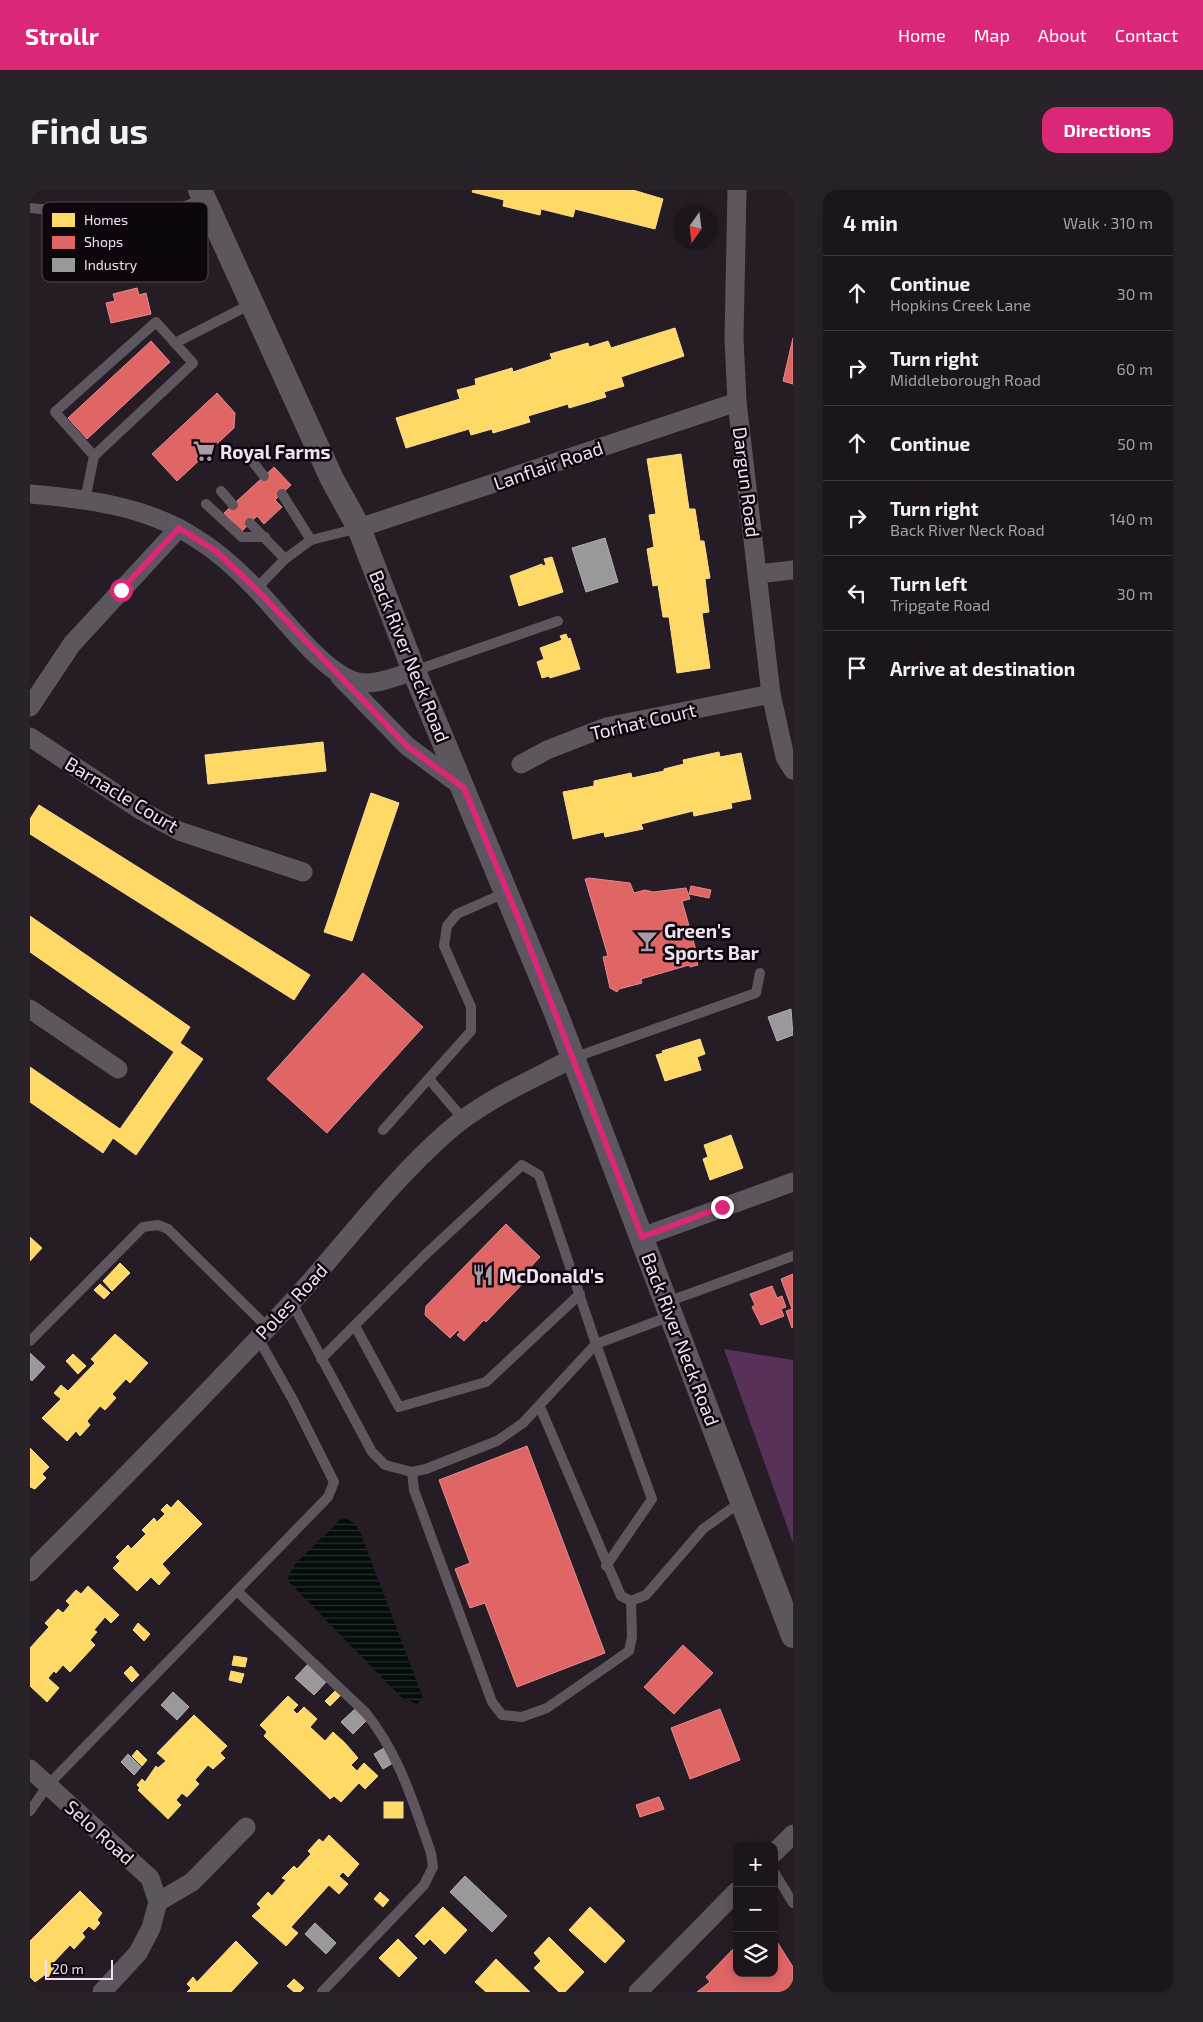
<!DOCTYPE html>
<meta charset="utf-8">
<style>
:root{--surface:#1c151c;--page:#292229;--text:#f1f3f6;--muted:#a09fa3;--line:#3a343b;--accent:#db2777}
body{margin:0;font-family:"Exo 2",sans-serif;background:var(--page);color:var(--text)}
.controls{position:absolute;right:15px;bottom:15px;display:grid;overflow:hidden;border-radius:10px;box-shadow:0 2px 12px #0003}
.controls button{width:45px;height:45px;display:grid;place-items:center;padding:0;border:0;border-bottom:1px solid var(--line);background:var(--surface);color:var(--text);font:25px sans-serif}
.compass{position:absolute;left:643px;top:15px;width:45px;height:45px;border-radius:50%;background:var(--surface);box-shadow:0 2px 12px #0003;rotate:194deg}
.scale{position:absolute;left:15px;bottom:12px;width:68px;box-sizing:border-box;padding-left:5px;border:2px solid #efe1ef;border-top:0;font-size:14px;line-height:18px;white-space:nowrap;color:#efe1ef;-webkit-text-stroke:4px #0e060e;paint-order:stroke}
.stop{position:absolute;width:15px;height:15px;margin:-11px;border:4px solid #db2777;border-radius:50%;background:#fff}
.stop.end{background:#db2777;border-color:#fff;box-shadow:0 1px 5px #0008}
.list{margin:0;padding:0;list-style:none}
h2{display:flex;justify-content:space-between;align-items:center;height:65px;margin:0;padding:0 20px;font-size:21px}
h2 small{font-size:16px;font-weight:400;color:var(--muted)}
.list li{display:grid;grid-template-columns:32px 1fr auto;gap:15px;align-items:center;box-sizing:border-box;height:75px;padding:0 20px;border-top:1px solid var(--line)}
.list b{display:block;font-size:19px;white-space:nowrap}
.list p{margin:0;font-size:16px;white-space:nowrap;color:var(--muted)}
.list em{font-size:16px;font-style:normal;color:var(--muted)}
.icon{flex:none;width:28px;height:28px;fill:none;stroke:currentColor;stroke-width:2;stroke-linecap:round;stroke-linejoin:round}
.map{position:relative;flex:none;width:763px;height:1802px;overflow:hidden;border-radius:15px}
header{display:flex;align-items:center;gap:30px;box-sizing:border-box;height:70px;padding:0 25px;background:var(--accent);color:#fff}
header strong{font-size:24px}
nav{display:flex;gap:28px;margin-inline-start:auto;font-size:18px}
.intro{display:flex;align-items:center;justify-content:space-between;box-sizing:border-box;height:120px;padding:0 30px}
h1{margin:0;font-size:35px}
.button{padding:12px 22px;border-radius:15px;background:var(--accent);color:#fff;font-size:18px;font-weight:700}
main{display:flex;gap:30px;padding:0 30px}
aside{flex:1;background:var(--surface);border-radius:15px;box-shadow:0 2px 12px #0003}
.map>svg:first-child{display:block}
</style>
<header>
<strong>Strollr</strong>
<nav><a>Home</a><a>Map</a><a>About</a><a>Contact</a></nav>
</header>
<div class="intro"><h1>Find us</h1><a class="button">Directions</a></div>
<main>
<div class="map">
<svg width="763" height="1802" viewBox="0 0 763 1802">
<defs>
<pattern id="water-rules" width="6" height="5" patternUnits="userSpaceOnUse" patternTransform="scale(1.25)"><rect width="6" height="5" fill="#030d0a"/><path d="M0 2.5h6" fill="none" stroke="#28302e"/></pattern>
</defs>
<rect width="100%" height="100%" fill="#261c26"/>
<path fill="#573158" d="M694 1159 763 1170V1353Z"/>
<path fill="url(#water-rules)" d="M313 1327 324 1333 331 1344 393 1508 387 1514 371 1507 259 1392 258 1388 265 1374Z"/>
<g fill="#ffd966" stroke="#fadb8f">
<path d="M443 0H603L633 9 625 39 545 19 543 27 511 19 510 25 473 16 474 10 442 2Z"/>
<path d="M645 138 654 166 591 187 594 196 574 202 576 207 539 218 538 214 498 226 500 232 463 243 462 239 441 245 439 239 376 258 366 228 430 209 427 200 446 195 445 189 482 178 483 182 522 169 520 164 558 153 559 157 578 151 581 158Z"/>
<path d="M651 264 659 319H665L670 351H674L680 388 675 389 679 422 672 423 680 478 647 483 639 427H633L628 395 623 396 617 359 624 357 619 325 626 324 617 269Z"/>
<path d="M522 367 533 402 489 416 480 386 512 374V376L516 375 514 369Z"/>
<path d="M536 444 538 449 540 448 550 479 520 488 519 486 512 488 507 472 514 469 510 458 532 450 530 446Z"/>
<path d="M293 552 296 581 178 594 175 565Z"/>
<path d="M689 562 690 567 711 563 721 609 701 613 702 618 664 626 663 621 611 634 613 639 575 647 574 642 543 649 533 602 564 596V591L601 583 602 588 634 581V579L654 574 653 570Z"/>
<path d="M341 603 369 613 322 751 294 742Z"/>
<path d="M9 615 280 785 264 810 0 644V629Z"/>
<path d="M0 726 160 837 150 853 173 869 106 965 83 948 73 963 0 912V877L90 939 144 862 0 762Z"/>
<path d="M670 849 675 864 667 867 671 880 635 891 626 865 633 863 632 861Z"/>
<path d="M701 945 713 978 680 990 673 969 678 967 674 955Z"/>
<path d="M0 1047 12 1058 0 1071Z"/>
<path d="M90 1073 100 1083 82 1101 73 1091Z"/>
<path d="M70 1094 80 1103 74 1109 64 1100Z"/>
<path d="M85 1144 118 1173 100 1193 96 1189 82 1204 86 1208 75 1220 70 1216 57 1231 60 1235 50 1246 46 1241 37 1251 12 1228 31 1209 24 1203 31 1195 38 1201 65 1173 61 1169Z"/>
<path d="M43 1164 56 1176 48 1184 36 1171Z"/>
<path d="M0 1258 19 1277 12 1284 16 1288 5 1299 0 1297Z"/>
<path d="M148 1310 172 1334 132 1374 140 1383 129 1395 121 1387 107 1401 83 1378 90 1371 86 1367 98 1355 101 1359 116 1344 112 1340 124 1328 127 1332 135 1324 131 1320 137 1314 141 1318Z"/>
<path d="M58 1396 89 1425 81 1433 75 1427 64 1440 67 1442 60 1450 65 1455 40 1482 33 1475 26 1483 24 1481 18 1488 29 1498 17 1512 0 1496V1458L19 1437 15 1433 28 1419 33 1423 40 1415 36 1411 46 1400 51 1404Z"/>
<path d="M108 1433 120 1444 114 1451 103 1440Z"/>
<path d="M204 1466 217 1468 215 1477 202 1475Z"/>
<path d="M101 1476 109 1485 102 1492 94 1483Z"/>
<path d="M201 1481 214 1484 211 1493 199 1490Z"/>
<path d="M307 1499 312 1504 300 1516 295 1511Z"/>
<path d="M258 1506 268 1515 263 1520 267 1524 274 1517 287 1529 280 1537 295 1551 303 1542 315 1553 328 1568 321 1575 327 1581 334 1573 348 1586 335 1599 329 1593 311 1612 304 1606 300 1609 234 1546 237 1542 230 1535Z"/>
<path d="M164 1525 197 1556 190 1563 195 1568 183 1579 178 1575 165 1590 169 1594 157 1607 152 1603 146 1610 151 1615 138 1629 108 1600 110 1598 107 1595 112 1589 115 1592 126 1576 128 1578 136 1571 127 1563Z"/>
<path d="M107 1560 117 1570 112 1576 102 1566Z"/>
<rect x="354" y="1612" width="19" height="16"/>
<path d="M299 1645 329 1674 318 1687 313 1682 309 1686 318 1694 309 1704 299 1695 261 1737 268 1743 256 1756 222 1726 231 1718 227 1714 238 1702 242 1706 256 1690 252 1688 264 1676 267 1679 281 1664 278 1661 289 1649 293 1652Z"/>
<path d="M50 1701 72 1723 67 1730 70 1733 64 1740 59 1736 52 1743 55 1747 44 1759 40 1755 21 1775 25 1779 18 1787 16 1784 5 1792 0 1787V1751Z"/>
<path d="M350 1702 359 1710 353 1717 344 1709Z"/>
<path d="M413 1717 437 1740 415 1764 400 1749 394 1755 385 1746Z"/>
<path d="M560 1717 595 1751 575 1773 539 1740Z"/>
<path d="M519 1747 554 1782 535 1802H529L504 1778 511 1771 504 1763Z"/>
<path d="M368 1749 387 1768 369 1787 349 1768Z"/>
<path d="M206 1751 228 1773 201 1802H157L161 1798 157 1794 163 1787 167 1792Z"/>
<path d="M466 1769 500 1802H456L445 1792Z"/>
<path d="M264 1789 274 1798 270 1802H264L257 1796Z"/>
</g>
<g fill="#e06666" stroke="#e48b8f">
<path d="M107 98 109 105 116 103 121 124 81 133 76 113 85 111 83 104Z"/>
<path d="M763 148V194L753 191Z"/>
<path d="M121 151 140 172 57 249 38 228Z"/>
<path d="M187 203 205 223 204 238 147 291 122 264Z"/>
<path d="M244 277 261 295 245 310 252 317 234 334 227 326 212 341 194 323Z"/>
<path d="M559 688 600 693 604 703 615 700 623 702 656 698 660 709 652 711 669 771 667 772 668 775 660 777 659 775 611 789 612 793 589 799 587 802 580 798 573 767 578 766 555 689Z"/>
<path d="M661 696 681 700 679 708 659 704Z"/>
<path d="M333 783 393 837 297 943 237 889Z"/>
<path d="M476 1034 510 1067 496 1082 500 1086 456 1132 454 1130 434 1151 427 1145 430 1142 428 1140 420 1148 395 1125 396 1116Z"/>
<path d="M763 1084V1137L762 1138 756 1121 762 1119 751 1089Z"/>
<path d="M742 1096 747 1108 752 1106 756 1117 751 1119 754 1126 731 1135 722 1117 725 1115 720 1104Z"/>
<path d="M497 1256 575 1463 487 1497 455 1413 440 1418 425 1379 440 1373 409 1290Z"/>
<path d="M653 1455 683 1483 644 1524 614 1497Z"/>
<path d="M690 1519 710 1570 660 1589 641 1538Z"/>
<path d="M629 1607 634 1619 610 1627 606 1615Z"/>
<path d="M744 1747 763 1777V1802H667L680 1792 676 1787 707 1755V1783H744Z"/>
</g>
<g fill="#999" stroke="#b3afb3">
<path d="M575 348 588 392 556 402 542 358Z"/>
<path d="M761 819 763 845 747 851 738 827Z"/>
<path d="M0 1163 15 1177 2 1191 0 1189Z"/>
<path d="M279 1473 298 1490 284 1505 265 1488Z"/>
<path d="M143 1502 159 1517 147 1530 131 1515Z"/>
<path d="M326 1518 337 1530 323 1544 311 1532Z"/>
<path d="M354 1558 363 1573 353 1579 344 1564Z"/>
<path d="M98 1564 111 1577 104 1585 91 1572Z"/>
<path d="M435 1686 477 1726 462 1742 420 1702Z"/>
<path d="M285 1733 306 1753 296 1764 275 1744Z"/>
</g>
<g fill="none" stroke-linecap="round" stroke-linejoin="round">
<g stroke="#5e565e" stroke-width="10">
<path d="M0 18 112 29 126 27 174 9"/>
<path d="M145 153 221 114"/>
<path d="M222 271 234 286"/>
<path d="M191 301 203 315"/>
<path d="M252 304 281 350"/>
<path d="M55 310 64 266 25 222 126 132 163 173 64 266"/>
<path d="M176 314 212 347H235"/>
<path d="M220 333 255 369"/>
<path d="M226 399 255 369 281 350 329 338"/>
<path d="M384 481 528 431"/>
<path d="M543 868 726 803 730 783"/>
<path d="M399 889 434 930"/>
<path d="M353 940 441 841V817L414 756 417 736 427 724 477 702"/>
<path d="M637 1112 763 1066"/>
<path d="M262 1113 342 1262 355 1275 382 1282 396 1279 467 1251 493 1233 566 1154 641 1126"/>
<path d="M325 1136 369 1217 456 1192 550 1104"/>
<path d="M0 1151 113 1037 128 1035 138 1039 238 1138"/>
<path d="M291 1169 396 1064 492 975 509 985 566 1154 622 1309 576 1376"/>
<path d="M510 1217 591 1406 601 1411 616 1405 673 1339 712 1311"/>
<path d="M382 1282 384 1300 462 1512 472 1525 492 1527 517 1518 599 1461 602 1447 601 1411"/>
<path d="M207 1401 336 1523C370 1566 383 1612 401 1663L403 1677 394 1695 292 1802"/>
<path d="M0 1621 18 1595 298 1307 304 1292 263 1210 228 1148"/>
<path d="M744 1682 763 1713"/>
</g>
<g stroke="#5e565e" stroke-width="19">
<path d="M707 0 704 148 707 212 741 504 755 567 763 580"/>
<path d="M0 304C57 309 115 316 164 347 187 361 207 379 225 398 250 423 294 485 328 492 346 496 367 486 384 481"/>
<path d="M329 338 707 212"/>
<path d="M728 384 763 380"/>
<path d="M310 487 377 556 434 598"/>
<path d="M0 517 42 454 149 338"/>
<path d="M0 547 112 621 149 641 273 682"/>
<path d="M491 574 517 560 576 537 741 504"/>
<path d="M0 819 88 879"/>
<path d="M612 1047 763 992"/>
<path d="M0 1382C88 1294 176 1205 261 1113 313 1057 359 993 416 943 453 910 500 891 543 868"/>
<path d="M0 1579 120 1688 128 1712"/>
<path d="M744 1663 763 1644"/>
<path d="M72 1802 108 1763 121 1738 128 1712 162 1692 216 1637"/>
<path d="M608 1802 707 1701"/>
</g>
<path stroke="#5e565e" stroke-width="24" d="M170 0 302 289 329 338 384 481 526 823 763 1446"/>
</g>
<g fill="none" stroke-linecap="round" stroke-linejoin="round">
<path stroke="#db2777" stroke-width="6" d="M91 400 149 338 186 361 226 399 377 556 434 598 489 730 612 1047 692 1017"/>
</g>
<defs>
<g id="supermarket-bare" transform="scale(1.725)"><path d="M-6-5.5h2.5l.6 2H6L4.5 2H-2.5L-4.4-4H-6ZM-1.5 3.2a1.3 1.3 0 1 0 .1 0ZM3 3.2a1.3 1.3 0 1 0 .1 0Z" fill="#a99ca9" stroke="#0e060e" stroke-width="2.5" paint-order="stroke"/></g>
<g id="bar-bare" transform="scale(1.725)"><path d="M-6-5H6L.8 .8V4.5H3.5V6h-7V4.5H-.8V.8Z" fill="#a99ca9" stroke="#0e060e" stroke-width="2.5" paint-order="stroke"/></g>
<g id="restaurant-bare" transform="scale(1.725)"><path d="M-5-6h1v4h1v-4h1v4h1v-4h1v5L-1.5 .5V6h-2V.5L-5-1ZM5-6V6H3V1.5H1.5Q1.5-4 5-6Z" fill="#a99ca9" stroke="#0e060e" stroke-width="2.5" paint-order="stroke"/></g>
</defs>
<g fill-rule="evenodd">
<use href="#supermarket-bare" x="174" y="261"/>
<use href="#bar-bare" x="617" y="751"/>
<use href="#restaurant-bare" x="453" y="1085"/>
</g>
<g text-anchor="middle" dominant-baseline="central" stroke-width="5" stroke-linejoin="round" paint-order="stroke">
<g font-size="19" font-weight="bold" fill="#efe1ef" stroke="#0e060e" text-anchor="start">
<text x="190" y="261">Royal Farms</text>
<text x="634" y="740">Green's<tspan x="634" dy="22">Sports Bar</tspan></text>
<text x="469" y="1085">McDonald's</text>
</g>
<g font-size="19" fill="#efe1ef" stroke="#0e060e">
<text transform="translate(518 275) rotate(-19)">Lanflair Road</text>
<text transform="translate(717 292) rotate(83)">Dargun Road</text>
<text transform="translate(380 466) rotate(68)">Back River Neck Road</text>
<text transform="translate(613 531) rotate(-13)">Torhat Court</text>
<text transform="translate(92 604) rotate(31)">Barnacle Court</text>
<text transform="translate(261 1111) rotate(-47)">Poles Road</text>
<text transform="translate(651 1149) rotate(69)">Back River Neck Road</text>
<text transform="translate(70 1642) rotate(42)">Selo Road</text>
</g>
</g>
<rect x="12" y="12" width="166" height="80" rx="8" fill="#0e060e" stroke="#524852" stroke-width="1"/>
<rect x="22" y="23" width="23" height="14" fill="#ffd966"/>
<rect x="22" y="46" width="23" height="13" fill="#e06666"/>
<rect x="22" y="68" width="23" height="14" fill="#999"/>
<g font-size="14" fill="#efe1ef">
<text x="54" y="35">Homes</text>
<text x="54" y="57">Shops</text>
<text x="54" y="80">Industry</text>
</g>
</svg>
<div class="controls">
<button>+</button>
<button>−</button>
<button><svg class="icon" aria-label="layers" viewBox="0 0 24 24"><path d="M12 4l9 5-9 5-9-5zM3 14l9 5 9-5"/></svg></button>
</div>
<svg class="compass" viewBox="-18 -18 36 36"><path d="M0-13l5 13h-10z" fill="#e53935"/><path d="M0 13l5-13h-10z" fill="#a09fa3"/></svg>
<div class="scale">20 m</div>
<div class="stop" style="left:91px;top:400px"></div>
<div class="stop end" style="left:692px;top:1017px"></div>
</div>
<aside>
<h2>4 min<small>Walk · 310 m</small></h2>
<ul class="list">
<li><svg class="icon" aria-label="ahead" viewBox="0 0 24 24"><path d="M12 20V5M6 11l6-6 6 6"/></svg><div><b>Continue</b><p>Hopkins Creek Lane</p></div><em>30 m</em></li>
<li><svg class="icon" aria-label="right" viewBox="0 0 24 24"><path d="M7 20v-9h11M14 6l5 5-5 5"/></svg><div><b>Turn right</b><p>Middleborough Road</p></div><em>60 m</em></li>
<li><svg class="icon" aria-label="ahead" viewBox="0 0 24 24"><path d="M12 20V5M6 11l6-6 6 6"/></svg><div><b>Continue</b></div><em>50 m</em></li>
<li><svg class="icon" aria-label="right" viewBox="0 0 24 24"><path d="M7 20v-9h11M14 6l5 5-5 5"/></svg><div><b>Turn right</b><p>Back River Neck Road</p></div><em>140 m</em></li>
<li><svg class="icon" aria-label="left" viewBox="0 0 24 24"><path d="M17 20v-9H6M10 6l-5 5 5 5"/></svg><div><b>Turn left</b><p>Tripgate Road</p></div><em>30 m</em></li>
<li><svg class="icon" aria-label="arrive" viewBox="0 0 24 24"><path d="M6 21V4h12l-3 4 3 4H6"/></svg><div><b>Arrive at destination</b></div></li>
</ul>
</aside>
</main>
